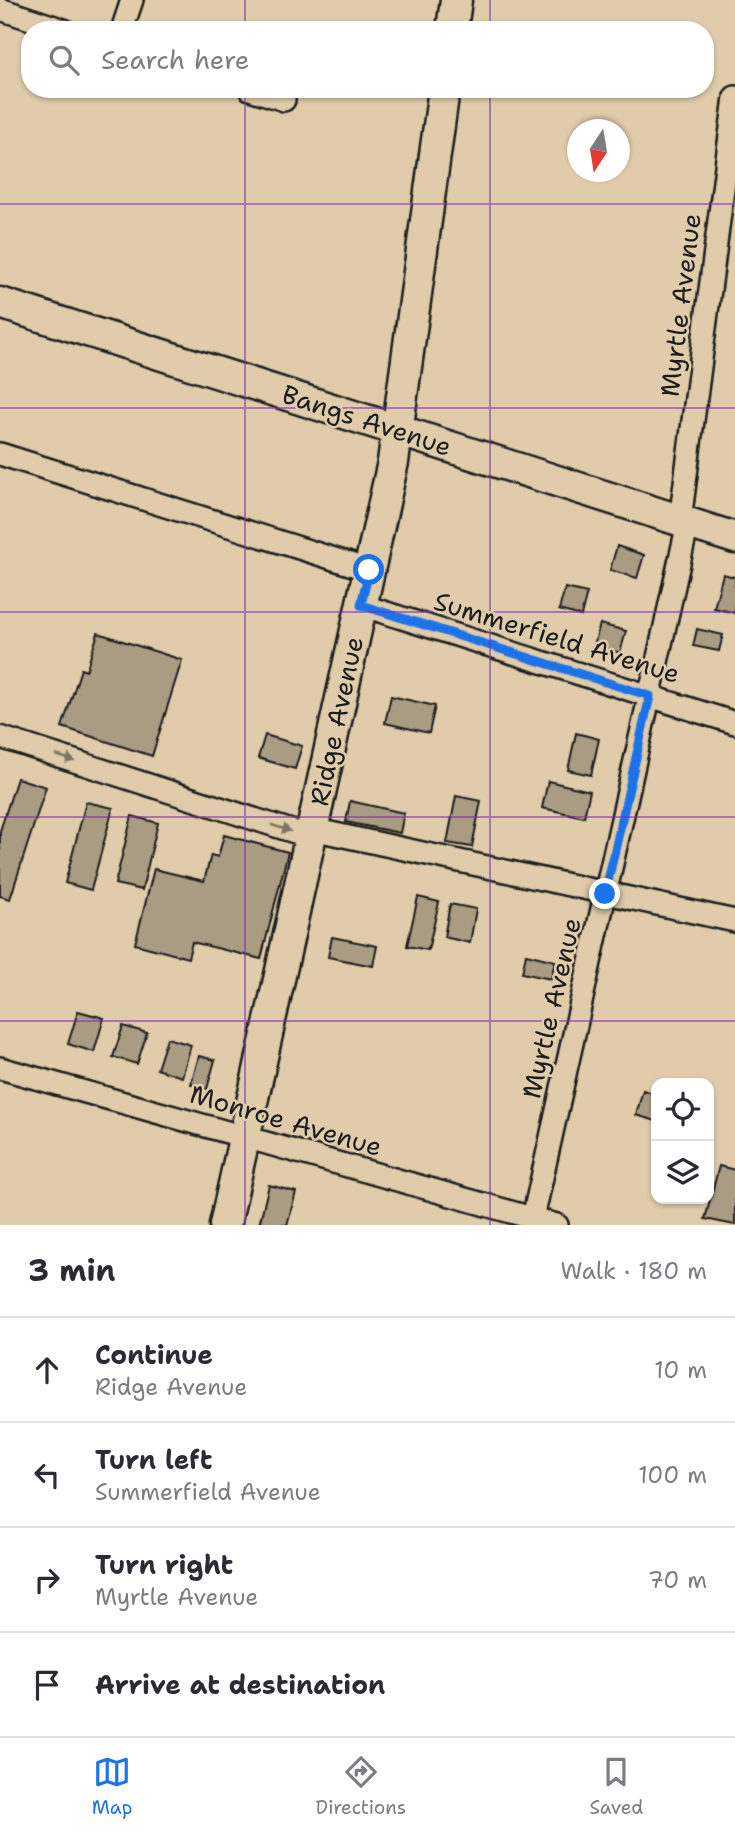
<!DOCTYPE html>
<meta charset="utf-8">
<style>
:root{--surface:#fff;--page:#f2f2f3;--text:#2b2b33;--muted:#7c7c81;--line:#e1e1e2;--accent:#1a73e8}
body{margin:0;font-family:"Shantell Sans",sans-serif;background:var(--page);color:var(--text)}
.controls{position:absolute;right:21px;bottom:21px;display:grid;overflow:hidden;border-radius:14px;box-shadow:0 2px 5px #0004}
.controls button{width:63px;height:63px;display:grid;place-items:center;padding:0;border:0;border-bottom:2px solid var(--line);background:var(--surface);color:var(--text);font:35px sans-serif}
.compass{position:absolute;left:567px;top:119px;width:63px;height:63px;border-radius:50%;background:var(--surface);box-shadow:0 2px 5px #0004;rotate:192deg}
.stop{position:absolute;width:21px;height:21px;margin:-16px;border:5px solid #1a73e8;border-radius:50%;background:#fff}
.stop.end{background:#1a73e8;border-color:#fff;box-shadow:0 2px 7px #0008}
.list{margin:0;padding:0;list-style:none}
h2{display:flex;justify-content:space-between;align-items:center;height:91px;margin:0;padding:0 28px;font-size:30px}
h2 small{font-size:23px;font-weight:400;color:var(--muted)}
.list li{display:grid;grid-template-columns:46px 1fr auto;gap:21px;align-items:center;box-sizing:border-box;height:105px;padding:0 28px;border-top:2px solid var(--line)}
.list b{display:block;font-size:26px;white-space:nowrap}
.list p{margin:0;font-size:23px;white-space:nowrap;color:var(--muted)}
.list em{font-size:23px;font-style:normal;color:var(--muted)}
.icon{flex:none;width:38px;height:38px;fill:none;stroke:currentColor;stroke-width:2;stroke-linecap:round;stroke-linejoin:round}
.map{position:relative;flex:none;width:735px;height:1225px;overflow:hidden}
.search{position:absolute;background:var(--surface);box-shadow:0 2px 5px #0004;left:21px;right:21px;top:21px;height:77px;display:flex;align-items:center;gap:18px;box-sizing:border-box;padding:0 24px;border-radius:28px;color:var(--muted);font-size:26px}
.sheet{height:511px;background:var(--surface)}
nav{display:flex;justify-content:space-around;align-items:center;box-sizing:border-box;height:98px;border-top:2px solid var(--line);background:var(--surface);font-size:19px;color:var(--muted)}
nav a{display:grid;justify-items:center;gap:4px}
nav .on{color:var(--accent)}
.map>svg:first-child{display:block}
</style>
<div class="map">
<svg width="735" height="1225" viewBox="0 0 735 1225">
<rect width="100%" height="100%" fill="#e0ccab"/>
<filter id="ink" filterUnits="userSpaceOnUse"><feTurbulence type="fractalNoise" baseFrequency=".0143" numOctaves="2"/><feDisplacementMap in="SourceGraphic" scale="14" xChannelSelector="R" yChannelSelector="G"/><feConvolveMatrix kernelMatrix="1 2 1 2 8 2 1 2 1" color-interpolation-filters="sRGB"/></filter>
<g filter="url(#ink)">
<g fill="#aa9b83" stroke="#1c1c1c" stroke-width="2">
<path d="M617 546 644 555 637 578 610 570Z"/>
<path d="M723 574 735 577V613L714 608Z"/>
<path d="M565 588 587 593 581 616 559 610Z"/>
<path d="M600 624 626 631 620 653 594 645Z"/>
<path d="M697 629 723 635 719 651 693 646Z"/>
<path d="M98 633 182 660 152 756 62 727 81 669 86 671Z"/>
<path d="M391 696 435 706 429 733 385 723Z"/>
<path d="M576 733 599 739 591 775 568 770Z"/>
<path d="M265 735 302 746 295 769 258 758Z"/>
<path d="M17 778 46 787 10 899 0 896V831Z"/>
<path d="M548 781 590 791 584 817 542 808Z"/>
<path d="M456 796 481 801 472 847 447 843Z"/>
<path d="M350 801 404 813 400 833 346 822Z"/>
<path d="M86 802 113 808 91 890 65 883Z"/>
<path d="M132 816 158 823 142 890 115 884Z"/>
<path d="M224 835 288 852 261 959 192 942 188 958 135 944 154 869 204 881 211 855 218 857Z"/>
<path d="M418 897 439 902 428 950 407 946Z"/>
<path d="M450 904 476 909 470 943 444 937Z"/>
<path d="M332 937 377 946 373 966 328 957Z"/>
<path d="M526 954 555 961 551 979 522 973Z"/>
<path d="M78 1011 104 1018 94 1052 68 1044Z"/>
<path d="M123 1026 147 1033 137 1064 113 1057Z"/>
<path d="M167 1038 191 1045 182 1077 157 1069Z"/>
<path d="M199 1056 215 1060 207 1089 191 1084Z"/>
<path d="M643 1090 656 1094V1121L636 1115Z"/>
<path d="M719 1166 735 1170V1225L705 1219Z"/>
<path d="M269 1185 296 1192 287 1225H259Z"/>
</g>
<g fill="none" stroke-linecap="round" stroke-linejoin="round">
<g stroke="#1c1c1c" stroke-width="26">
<g id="street">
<path d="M0 9 64 30"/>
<path d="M122 30 132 0"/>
<path d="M250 89 284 100"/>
<path d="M0 454 369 570"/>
<path d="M680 521 735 97"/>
<path d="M361 605 735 723"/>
<path d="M0 737 310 837"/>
<path d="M312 829 735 921"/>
<path d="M0 1068 557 1225"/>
<path d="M533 1218 688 523"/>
</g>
</g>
<g stroke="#1c1c1c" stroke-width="35">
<g id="secondary">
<path d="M452 30 456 0"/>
<path d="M0 303 735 538"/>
<path d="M225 1225 393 462 444 89"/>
</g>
</g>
<use href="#street" stroke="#e0ccab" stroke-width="21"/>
<use href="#secondary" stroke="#e0ccab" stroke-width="30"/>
</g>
<defs><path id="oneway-solid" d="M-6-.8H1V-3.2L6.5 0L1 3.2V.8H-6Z" transform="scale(1.75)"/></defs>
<g fill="#7e7464">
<use href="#oneway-solid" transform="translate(65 758) rotate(18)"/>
<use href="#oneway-solid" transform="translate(281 828) rotate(18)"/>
</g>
</g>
<g fill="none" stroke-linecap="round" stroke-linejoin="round" filter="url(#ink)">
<path stroke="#1a73e8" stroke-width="9" d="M369 570 361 605 650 696 605 894"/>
</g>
<path fill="none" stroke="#7b2cbf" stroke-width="2" stroke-opacity="0.55" d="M245 0V30M490 0V30M245 89V1225M490 89V1225M0 204H735M0 408H735M0 612H735M0 817H735M0 1021H735"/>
<g text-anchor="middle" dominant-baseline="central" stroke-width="5" stroke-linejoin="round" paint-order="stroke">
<g font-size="26" fill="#1c1c1c" stroke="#e0ccab">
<text transform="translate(680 305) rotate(-83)">Myrtle Avenue</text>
<text transform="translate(367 420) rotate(18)">Bangs Avenue</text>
<text transform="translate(557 637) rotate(17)">Summerfield Avenue</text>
<text transform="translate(336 721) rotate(-78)">Ridge Avenue</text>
<text transform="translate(551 1008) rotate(-77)">Myrtle Avenue</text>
<text transform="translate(286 1120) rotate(16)">Monroe Avenue</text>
</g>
</g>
</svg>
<div class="controls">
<button><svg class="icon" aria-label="locate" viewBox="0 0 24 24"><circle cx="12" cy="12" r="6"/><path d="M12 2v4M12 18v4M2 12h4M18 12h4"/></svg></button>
<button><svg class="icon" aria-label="layers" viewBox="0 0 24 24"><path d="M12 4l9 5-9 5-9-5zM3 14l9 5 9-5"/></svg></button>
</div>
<svg class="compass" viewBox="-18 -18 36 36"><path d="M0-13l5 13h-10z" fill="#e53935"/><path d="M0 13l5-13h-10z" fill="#7c7c81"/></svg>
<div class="stop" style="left:369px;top:570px"></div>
<div class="stop end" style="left:605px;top:894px"></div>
<div class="search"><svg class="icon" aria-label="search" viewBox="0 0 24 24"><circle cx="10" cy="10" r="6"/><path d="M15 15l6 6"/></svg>Search here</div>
</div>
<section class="sheet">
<h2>3 min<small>Walk · 180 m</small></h2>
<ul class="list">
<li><svg class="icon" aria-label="ahead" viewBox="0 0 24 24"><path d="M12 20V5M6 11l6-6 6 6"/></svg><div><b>Continue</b><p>Ridge Avenue</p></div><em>10 m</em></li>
<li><svg class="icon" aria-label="left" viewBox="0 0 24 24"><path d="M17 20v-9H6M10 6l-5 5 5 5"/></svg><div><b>Turn left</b><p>Summerfield Avenue</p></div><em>100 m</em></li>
<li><svg class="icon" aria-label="right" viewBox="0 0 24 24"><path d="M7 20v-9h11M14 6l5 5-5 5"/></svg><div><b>Turn right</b><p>Myrtle Avenue</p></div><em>70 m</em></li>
<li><svg class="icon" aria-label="arrive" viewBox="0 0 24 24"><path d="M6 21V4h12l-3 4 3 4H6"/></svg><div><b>Arrive at destination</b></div></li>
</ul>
</section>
<nav>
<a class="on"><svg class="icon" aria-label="map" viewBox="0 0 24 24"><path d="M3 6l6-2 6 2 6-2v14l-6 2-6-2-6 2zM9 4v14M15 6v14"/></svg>Map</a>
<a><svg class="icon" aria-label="directions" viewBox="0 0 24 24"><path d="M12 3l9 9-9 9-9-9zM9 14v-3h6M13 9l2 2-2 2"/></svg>Directions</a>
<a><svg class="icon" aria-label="saved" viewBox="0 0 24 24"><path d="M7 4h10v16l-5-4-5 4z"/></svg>Saved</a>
</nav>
